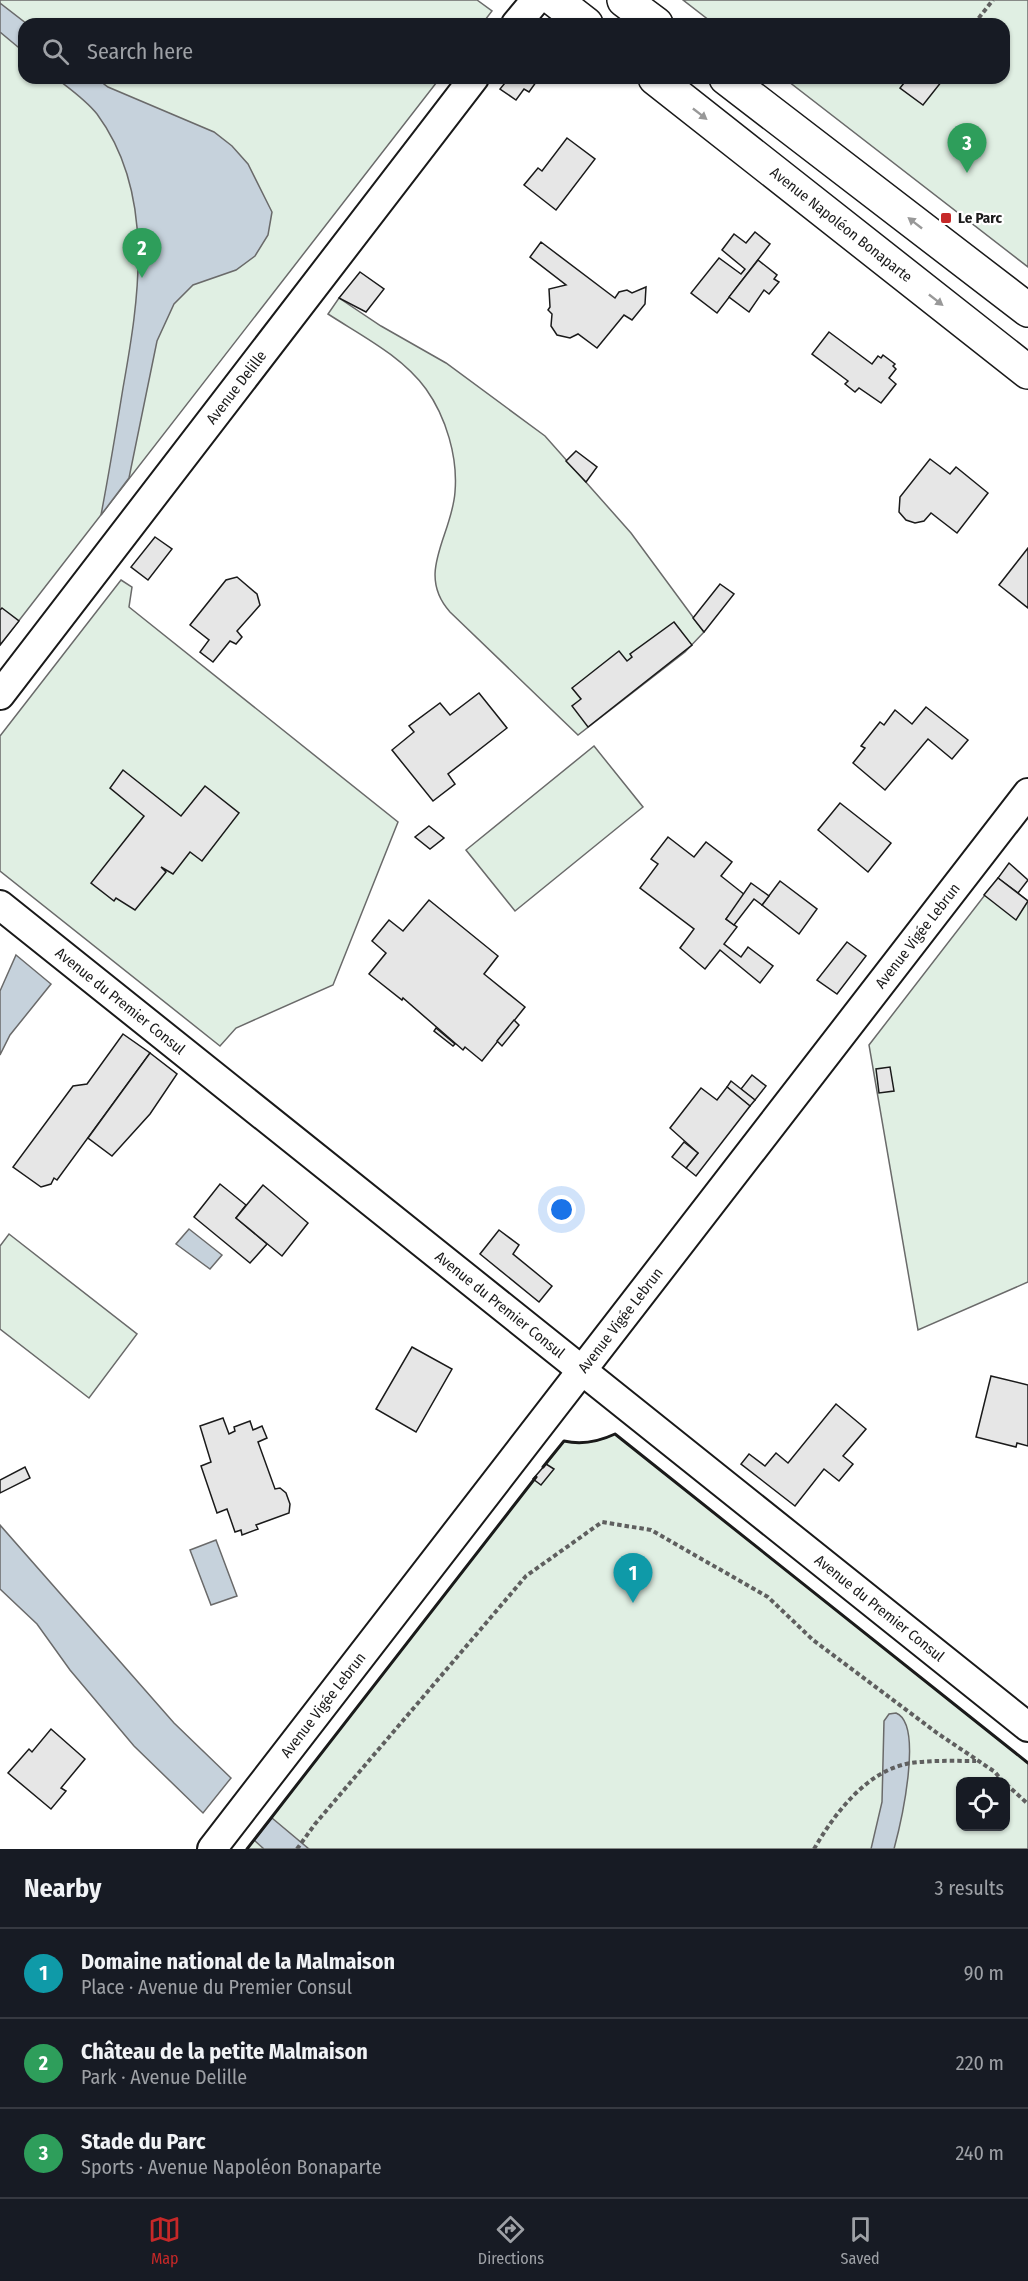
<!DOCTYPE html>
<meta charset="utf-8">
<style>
:root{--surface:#171b24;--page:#242831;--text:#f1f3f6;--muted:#9ea1a6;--line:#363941;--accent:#c62828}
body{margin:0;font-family:"Fira Sans Condensed",sans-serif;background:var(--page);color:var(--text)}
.controls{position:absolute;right:18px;bottom:18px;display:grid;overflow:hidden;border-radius:12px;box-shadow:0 2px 4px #0004}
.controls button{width:54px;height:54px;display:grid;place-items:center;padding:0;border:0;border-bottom:2px solid var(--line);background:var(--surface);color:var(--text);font:30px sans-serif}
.you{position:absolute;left:562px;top:1210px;width:21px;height:21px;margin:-15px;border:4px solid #fff;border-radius:50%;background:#1a73e8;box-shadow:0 0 0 9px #1a73e833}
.badge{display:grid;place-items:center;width:39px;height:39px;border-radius:50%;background:var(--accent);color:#fff;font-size:20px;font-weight:700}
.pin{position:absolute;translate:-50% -50px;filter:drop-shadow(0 2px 3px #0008)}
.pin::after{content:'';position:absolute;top:32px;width:21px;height:18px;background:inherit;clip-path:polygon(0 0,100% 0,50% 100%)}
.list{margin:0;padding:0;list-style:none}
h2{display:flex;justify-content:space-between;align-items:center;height:78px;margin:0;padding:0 24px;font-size:26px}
h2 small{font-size:20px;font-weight:400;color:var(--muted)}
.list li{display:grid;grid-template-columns:39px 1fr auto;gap:18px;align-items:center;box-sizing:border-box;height:90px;padding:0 24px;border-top:2px solid var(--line)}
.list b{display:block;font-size:22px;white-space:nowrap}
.list p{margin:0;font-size:20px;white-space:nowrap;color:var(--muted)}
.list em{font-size:20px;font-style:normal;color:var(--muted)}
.icon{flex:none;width:33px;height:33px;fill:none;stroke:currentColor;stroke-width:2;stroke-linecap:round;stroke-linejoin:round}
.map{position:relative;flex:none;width:1028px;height:1849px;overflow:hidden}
.search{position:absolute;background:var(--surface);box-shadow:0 2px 4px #0004;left:18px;right:18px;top:18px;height:66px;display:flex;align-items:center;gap:15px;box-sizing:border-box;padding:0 21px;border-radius:18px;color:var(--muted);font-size:22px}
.sheet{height:348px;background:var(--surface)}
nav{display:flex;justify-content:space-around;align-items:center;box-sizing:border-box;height:84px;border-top:2px solid var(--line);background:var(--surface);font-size:16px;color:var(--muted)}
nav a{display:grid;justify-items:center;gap:3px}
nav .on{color:var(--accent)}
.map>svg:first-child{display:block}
</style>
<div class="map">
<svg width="1028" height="1849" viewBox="0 0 1028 1849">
<rect width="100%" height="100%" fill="#fff"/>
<g fill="#e0efe3" stroke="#6a6a6a" stroke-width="1.5" fill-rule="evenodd">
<path d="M0 0H477L492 11 482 24H24V78H440L0 645Z"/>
<path d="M683 0H1028V267L784 78H1004V24H714Z"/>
<path d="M339 298 381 326 446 363 545 436 631 533 704 632 685 652 578 735 450 612C415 573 452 536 455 492 458 457 446 417 426 389 402 356 362 336 328 314Z"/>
<path d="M121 580 132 587 129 607 398 822 333 985 236 1028 220 1046 0 871V736Z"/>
<path d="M594 746 643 807 515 911 466 850Z"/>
<path d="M998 878 1028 901V1282L918 1330 869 1045Z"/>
<path d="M9 1234 137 1334 89 1398 0 1329V1246Z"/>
<path d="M615 1434 1028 1763V1849H247L564 1441C582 1445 598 1442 615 1434ZM960 1782H1006V1826H960Z"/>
</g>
<g fill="#c6d2dc" stroke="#6a6a6a" stroke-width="1.5">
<path d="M0 3 27 24H24V52L0 32Z"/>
<path d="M56 78H96L108 87 214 132 232 146 248 164 272 212 268 235 255 256 236 270 193 285 174 304 157 341 129 478 101 515C109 473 116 431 123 388 139 298 156 194 97 114 86 100 70 89 56 78Z"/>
<path d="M16 955 51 984 10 1035 0 1055V991Z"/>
<path d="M189 1229 222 1255 210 1269 176 1244Z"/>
<path d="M0 1525 174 1723 231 1778 203 1813 134 1746 70 1670 37 1624 0 1589Z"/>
<path d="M216 1540 237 1596 211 1605 190 1550Z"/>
<path d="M896 1713C924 1724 901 1823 894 1849H871L882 1802 884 1721 889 1714Z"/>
<path d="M272 1818 309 1849H264L254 1840Z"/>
</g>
<g fill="#e6e6e6" stroke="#1a1a1a" stroke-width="1.5">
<path d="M509 78H539L529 92 524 89 516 100 500 89Z"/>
<path d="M908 78H937L942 81 923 105 900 88Z"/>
<path d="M567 138 595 159 556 210 524 185 538 168 542 171Z"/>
<path d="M755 232 770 244 717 313 691 293 719 258 741 274 745 269 722 250 734 234 746 243Z"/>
<path d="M541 242 615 298 619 292 627 290 632 293 646 287 645 304 632 320 624 315 597 348 578 334 570 338 557 335 551 326 552 314 548 310 550 307 549 289 566 285 530 257Z"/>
<path d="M758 260 777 275 774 279 779 282 769 294 764 290 749 312 729 297Z"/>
<path d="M360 272 384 289 366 312 339 298Z"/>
<path d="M829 332 872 364 878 356 881 358 883 355 895 364 893 366 896 369 889 378 896 384 881 403 859 388 855 392 845 384 848 381 812 354Z"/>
<path d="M576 451 597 467 586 482 566 461Z"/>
<path d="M930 459 950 474 956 467 988 493 957 533 931 513 924 521 915 523 906 520 899 512 900 497Z"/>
<path d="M155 537 172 549 148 580 131 567Z"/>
<path d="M1028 548V608L999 585Z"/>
<path d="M237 577 257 594 260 605 237 631 242 637 236 644 230 641 213 662 200 652 209 640 190 625 226 580Z"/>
<path d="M720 584 734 594 704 632 693 618Z"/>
<path d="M2 608 19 621 0 645V610Z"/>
<path d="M674 622 692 645 588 727 572 706 581 699 572 688 619 651 627 661 632 657 630 654Z"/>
<path d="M479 693 507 728 448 774 455 784 433 801 392 750 414 732 409 726 440 703 450 715Z"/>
<path d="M926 707 968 740 952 759 928 739 885 790 853 763 865 748 861 746 880 722 884 725 895 710 912 724Z"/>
<path d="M123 770 181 816 205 786 239 813 202 861 190 852 173 874 161 867 166 872 135 910 116 898 114 901 91 883 144 816 110 788Z"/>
<path d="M840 803 891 843 868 872 818 830Z"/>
<path d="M429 826 444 838 430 849 415 837Z"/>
<path d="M668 837 694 857 706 842 732 862 721 876 745 895 726 919 737 927 724 944 741 957 748 947 773 966 760 983 720 950 705 969 680 948 694 929 640 888 658 864 651 859Z"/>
<path d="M1009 863 1028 880 1018 893 998 878Z"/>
<path d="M998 878 1028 901 1016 920 984 895Z"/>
<path d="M780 881 817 909 799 934 762 905Z"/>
<path d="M751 883 769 896 762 905 754 899 734 925 726 919Z"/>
<path d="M429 900 498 956 484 974 525 1007 482 1061 465 1047 463 1050 403 998 402 1000 369 974 386 953 372 941 389 920 403 931Z"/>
<path d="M847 942 866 956 837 994 817 980Z"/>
<path d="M514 1020 519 1025 502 1046 497 1041Z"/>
<path d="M436 1028 455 1044 453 1046 434 1031Z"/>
<path d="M123 1034 150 1053 57 1180 54 1178 51 1184 41 1187 13 1167 73 1086 87 1084Z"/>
<path d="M150 1053 177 1074 150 1114 112 1156 88 1138Z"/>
<path d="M890 1067 894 1091 879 1093 876 1069Z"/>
<path d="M752 1075 766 1086 755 1100 741 1089Z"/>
<path d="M731 1081 755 1100 750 1106 727 1087Z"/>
<path d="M727 1087 750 1106 696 1176 686 1168 698 1153 670 1128 701 1088 717 1100Z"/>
<path d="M684 1142 698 1153 686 1168 672 1157Z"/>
<path d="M220 1184 246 1205 236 1218 267 1244 250 1263 194 1217Z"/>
<path d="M263 1185 308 1223 282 1256 236 1218Z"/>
<path d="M499 1230 519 1245 513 1254 552 1286 539 1302 480 1254Z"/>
<path d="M412 1347 452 1369 416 1432 376 1409Z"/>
<path d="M991 1376 1028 1385V1446L1017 1443 1016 1447 976 1437Z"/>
<path d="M836 1404 866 1429 843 1456 853 1464 839 1481 824 1469 795 1506 741 1464 749 1454 765 1466 776 1453 788 1463Z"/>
<path d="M223 1418 229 1434 235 1431 234 1427 250 1421 253 1430 262 1426 267 1438 258 1442 275 1489 280 1488 286 1493 290 1504 289 1513 256 1525 258 1529 242 1535 241 1530 235 1532 227 1509 217 1513 201 1466 211 1462 200 1426Z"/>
<path d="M546 1464 554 1469 541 1485 533 1479Z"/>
<path d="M25 1467 30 1478 0 1493V1480Z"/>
<path d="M51 1729 85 1759 61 1788 66 1791 51 1809 8 1773 29 1749 32 1752Z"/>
</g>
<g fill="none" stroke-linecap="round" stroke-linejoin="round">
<g stroke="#1a1a1a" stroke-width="32">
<g id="minor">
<path d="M516 24 536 0"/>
<path id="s1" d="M0 695 474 78"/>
<path id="s2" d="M0 905 1028 1727"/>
<path id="s3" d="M212 1849 1028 793"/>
</g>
</g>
<g stroke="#1a1a1a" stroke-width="36">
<g id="primary">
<path d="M555 0 586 24"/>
<path d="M624 0 656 24"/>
<path id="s4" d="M655 78 1028 372"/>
<path d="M726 78 1028 310"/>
</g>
</g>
<g stroke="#5f5f5f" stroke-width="4" stroke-dasharray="4.5 3" stroke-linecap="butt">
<path d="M974 24 993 0"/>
<path d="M1006 1784 1028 1804"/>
<path d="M297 1849 315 1824 526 1576 602 1522 651 1530 768 1597 813 1640 937 1733 995 1772 1003 1782"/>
<path d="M814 1849C835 1813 867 1770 911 1763 933 1760 955 1761 976 1761"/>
</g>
<use href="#minor" stroke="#fff" stroke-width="28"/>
<use href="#primary" stroke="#fff" stroke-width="33"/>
<g stroke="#1a1a1a" stroke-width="3">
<path d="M543 1467 564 1441C582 1445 598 1442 615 1434L1028 1763"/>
<path d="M247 1849 536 1477"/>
</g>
</g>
<defs><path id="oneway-solid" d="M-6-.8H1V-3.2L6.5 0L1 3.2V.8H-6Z" transform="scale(1.5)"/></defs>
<g fill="#989898">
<use href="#oneway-solid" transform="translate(700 114) rotate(38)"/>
<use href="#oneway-solid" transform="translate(915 223) rotate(-142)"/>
<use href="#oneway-solid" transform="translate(936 300) rotate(38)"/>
</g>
<rect fill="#c62828" stroke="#fff" stroke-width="2" x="940" y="212" width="12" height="12" rx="3"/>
<g text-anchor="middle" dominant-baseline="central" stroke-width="4.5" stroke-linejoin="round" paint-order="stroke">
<g font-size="15" font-weight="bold" fill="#1a1a1a" stroke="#fff" text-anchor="start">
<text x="958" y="218">Le Parc</text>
</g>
<g font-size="15" fill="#1a1a1a" stroke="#fff">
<text stroke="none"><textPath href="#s4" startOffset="237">Avenue Napoléon Bonaparte</textPath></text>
<text stroke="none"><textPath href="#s1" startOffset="388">Avenue Delille</textPath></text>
<text stroke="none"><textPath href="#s3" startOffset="1154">Avenue Vigée Lebrun</textPath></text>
<text stroke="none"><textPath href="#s2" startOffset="154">Avenue du Premier Consul</textPath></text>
<text stroke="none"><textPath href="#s2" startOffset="640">Avenue du Premier Consul</textPath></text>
<text stroke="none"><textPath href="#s3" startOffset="668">Avenue Vigée Lebrun</textPath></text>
<text stroke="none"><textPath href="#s2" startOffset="1126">Avenue du Premier Consul</textPath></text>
<text stroke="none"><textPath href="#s3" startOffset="182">Avenue Vigée Lebrun</textPath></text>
</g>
</g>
</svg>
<div class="controls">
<button><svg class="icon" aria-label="locate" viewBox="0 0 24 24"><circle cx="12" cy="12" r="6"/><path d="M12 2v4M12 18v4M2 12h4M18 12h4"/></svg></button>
</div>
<div class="you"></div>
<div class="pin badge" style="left:633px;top:1603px;background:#0f9aa8">1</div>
<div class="pin badge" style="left:142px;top:278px;background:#2e9e5b">2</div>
<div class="pin badge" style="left:967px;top:173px;background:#2e9e5b">3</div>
<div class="search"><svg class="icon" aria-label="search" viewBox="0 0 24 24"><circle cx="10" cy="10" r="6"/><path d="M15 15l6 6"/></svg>Search here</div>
</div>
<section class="sheet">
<h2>Nearby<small>3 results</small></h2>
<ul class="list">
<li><span class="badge" style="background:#0f9aa8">1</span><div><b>Domaine national de la Malmaison</b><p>Place · Avenue du Premier Consul</p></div><em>90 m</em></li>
<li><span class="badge" style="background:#2e9e5b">2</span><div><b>Château de la petite Malmaison</b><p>Park · Avenue Delille</p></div><em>220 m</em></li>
<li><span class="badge" style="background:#2e9e5b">3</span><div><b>Stade du Parc</b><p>Sports · Avenue Napoléon Bonaparte</p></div><em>240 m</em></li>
</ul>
</section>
<nav>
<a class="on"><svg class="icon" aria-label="map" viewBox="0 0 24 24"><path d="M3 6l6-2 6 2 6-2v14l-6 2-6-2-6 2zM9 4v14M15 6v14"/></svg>Map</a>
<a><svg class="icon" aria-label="directions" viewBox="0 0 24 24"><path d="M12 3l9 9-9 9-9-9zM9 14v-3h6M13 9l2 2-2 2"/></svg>Directions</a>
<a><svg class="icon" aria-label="saved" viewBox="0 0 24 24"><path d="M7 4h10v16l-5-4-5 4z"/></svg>Saved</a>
</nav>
